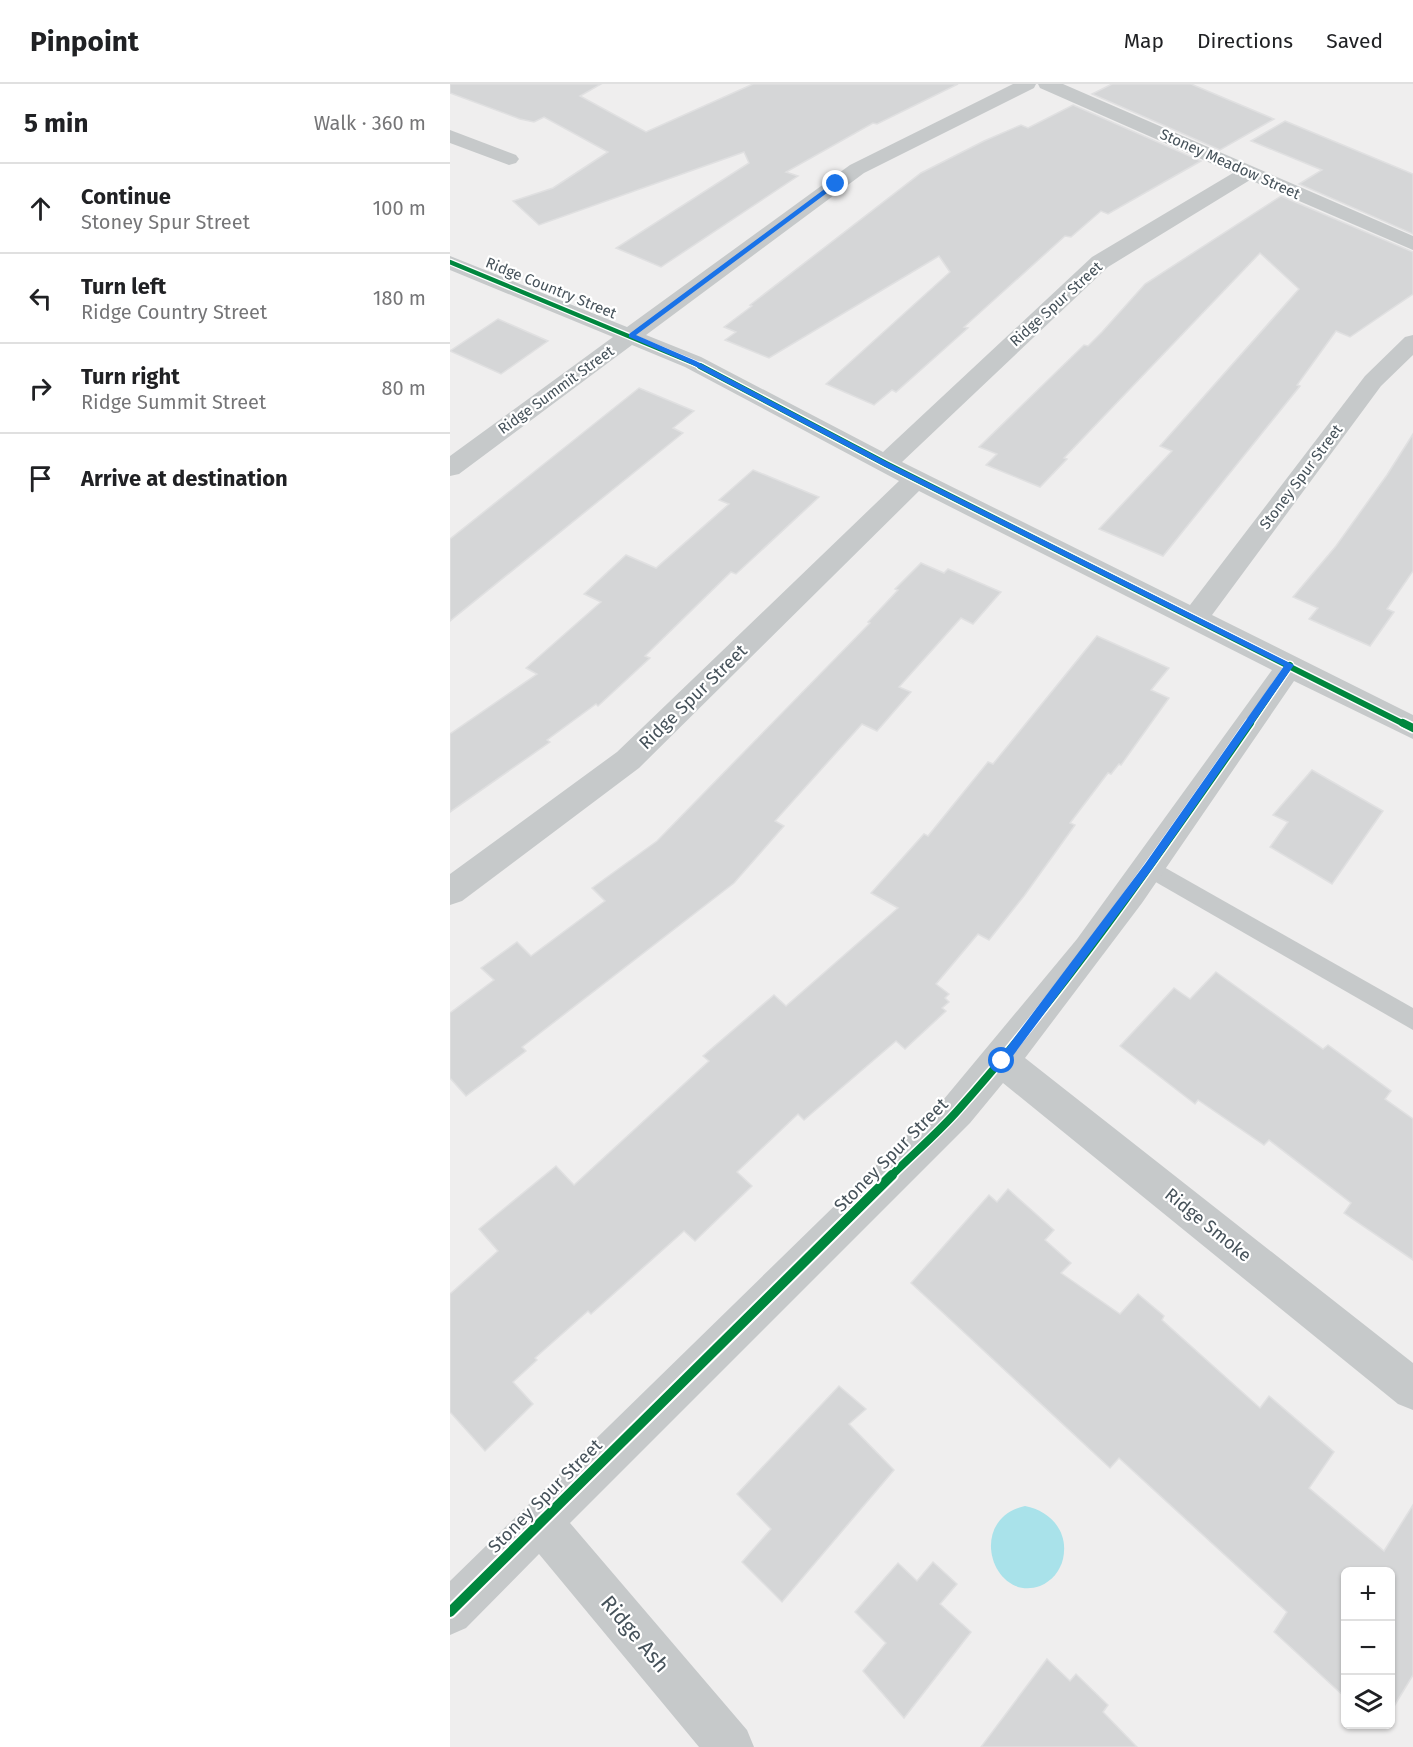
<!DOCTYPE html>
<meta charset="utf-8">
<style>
:root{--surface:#fff;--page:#f2f2f2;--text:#202124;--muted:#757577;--line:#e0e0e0}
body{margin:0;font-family:"Fira Sans",sans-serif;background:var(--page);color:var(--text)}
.controls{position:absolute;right:18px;bottom:18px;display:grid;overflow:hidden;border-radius:9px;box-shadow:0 2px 4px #0004}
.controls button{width:54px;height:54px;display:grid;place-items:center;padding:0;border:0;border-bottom:2px solid var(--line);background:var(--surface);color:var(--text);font:30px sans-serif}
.stop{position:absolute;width:18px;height:18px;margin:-14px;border:4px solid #1a73e8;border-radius:50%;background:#fff}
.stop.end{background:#1a73e8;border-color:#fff;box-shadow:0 2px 6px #0008}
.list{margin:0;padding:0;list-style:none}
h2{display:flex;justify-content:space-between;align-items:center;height:78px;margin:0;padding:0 24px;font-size:26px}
h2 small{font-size:20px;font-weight:400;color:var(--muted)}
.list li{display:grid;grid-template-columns:39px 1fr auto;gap:18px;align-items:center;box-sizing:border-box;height:90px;padding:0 24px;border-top:2px solid var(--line)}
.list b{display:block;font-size:22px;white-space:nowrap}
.list p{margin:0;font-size:20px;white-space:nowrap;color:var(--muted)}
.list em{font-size:20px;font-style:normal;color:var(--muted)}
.icon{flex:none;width:33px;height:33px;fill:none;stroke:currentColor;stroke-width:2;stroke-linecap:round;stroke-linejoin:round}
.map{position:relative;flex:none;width:963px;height:1663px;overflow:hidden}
header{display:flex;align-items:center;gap:36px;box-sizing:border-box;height:84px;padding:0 30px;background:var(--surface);border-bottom:2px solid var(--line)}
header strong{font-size:28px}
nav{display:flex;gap:33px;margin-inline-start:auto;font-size:21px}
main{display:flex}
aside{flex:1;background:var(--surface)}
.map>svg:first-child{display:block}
</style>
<header>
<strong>Pinpoint</strong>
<nav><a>Map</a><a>Directions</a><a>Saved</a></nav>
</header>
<main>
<aside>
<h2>5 min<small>Walk · 360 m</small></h2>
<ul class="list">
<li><svg class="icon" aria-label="ahead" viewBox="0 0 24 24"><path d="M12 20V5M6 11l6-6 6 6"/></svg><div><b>Continue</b><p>Stoney Spur Street</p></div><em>100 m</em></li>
<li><svg class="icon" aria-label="left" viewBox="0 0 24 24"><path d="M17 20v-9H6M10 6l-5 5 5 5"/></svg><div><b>Turn left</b><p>Ridge Country Street</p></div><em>180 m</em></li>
<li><svg class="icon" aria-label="right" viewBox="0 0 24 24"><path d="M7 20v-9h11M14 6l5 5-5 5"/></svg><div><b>Turn right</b><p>Ridge Summit Street</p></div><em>80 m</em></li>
<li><svg class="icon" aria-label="arrive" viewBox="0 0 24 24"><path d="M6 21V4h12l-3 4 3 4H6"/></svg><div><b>Arrive at destination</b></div></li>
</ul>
</aside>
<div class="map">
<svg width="963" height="1663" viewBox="0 0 963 1663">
<rect width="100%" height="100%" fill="#efeeee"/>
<path fill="#a9e2ea" d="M575 1422C601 1427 619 1448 613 1475 610 1487 602 1497 590 1502 542 1519 516 1435 575 1422Z"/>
<g fill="#d5d6d7" stroke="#e0e0e1" stroke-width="1.5">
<path d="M0 0H151L130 12 196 48 303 0H508L427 40 423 39 336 88 348 92 211 183 166 164 299 79 294 68 89 141 63 117 103 104 158 68 94 33 84 38 70 35 0 9Z"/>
<path d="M662 0H741L824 35 770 66 642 10Z"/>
<path d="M623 21 751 77 658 130 651 127 621 153 615 152 514 243 518 244 446 308 442 306 424 321 376 300 500 188 489 172 319 274 275 256 286 248 274 243 302 222 300 221 471 89 534 57 571 41 578 44Z"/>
<path d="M835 37 963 90V150L849 100 872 86 801 57Z"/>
<path d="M831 112 963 168V210L900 253 886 247 847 301 850 302 713 472 649 445 722 367 710 362 849 205 810 169 614 374 617 375 590 403 536 381 547 370 529 363 634 261 638 262 652 248 695 200Z"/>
<path d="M48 235 98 257 51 290 0 267Z"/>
<path d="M189 304 244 327 223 344 233 349 0 537V455Z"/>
<path d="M963 350V487L937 525 944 528 920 562 859 535 868 524 843 513 886 462 937 391Z"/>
<path d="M303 386 369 413 286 490 281 488 195 572 200 574 148 622 146 620 97 656 100 658 0 728V650L87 590 76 584 151 518 134 510 176 471 206 484 279 420 269 416Z"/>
<path d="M471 479 494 489 498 485 551 508 523 540 511 534 449 603 461 608 427 647 412 640 325 737 334 742 284 799 72 963 76 967 16 1012 0 994V929L44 896 31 884 67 858 81 872 155 817 142 804 207 757 420 539 418 538 448 506 445 505Z"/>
<path d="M647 552 719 584 701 606 719 614 671 681 669 680 661 690 658 689 620 739 625 741 574 812 539 856 528 850 486 900 499 910 495 914 499 918 492 924 496 927 455 965 446 957 354 1036 348 1030 287 1088 302 1102 245 1157 234 1147 141 1230 138 1227 85 1274 87 1276 63 1298 83 1320 35 1367 0 1328V1210L48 1167 29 1145 106 1082 124 1101 259 977 253 972 324 911 336 922 448 824 421 809 474 750 478 752 538 678 543 680Z"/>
<path d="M862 686 933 727 882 800 820 763 838 738 823 731Z"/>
<path d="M766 888 873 965 878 961 941 1007 935 1015 963 1035V1176L894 1129 901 1119 819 1056 814 1061 748 1016 745 1020 670 962 724 904 740 915Z"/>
<path d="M558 1105 604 1146 595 1156 621 1179 611 1189 670 1230 688 1210 714 1232 712 1236 810 1324 819 1312 884 1368 859 1404 934 1467 963 1421V1591L940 1629V1488H896V1614L824 1548 837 1528 669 1374 660 1384 461 1199 539 1111 547 1118Z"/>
<path d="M389 1302 416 1325 399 1340 444 1386 332 1518 292 1478 321 1445 287 1410Z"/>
<path d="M483 1478 507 1500 490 1520 521 1548 454 1634 413 1587 436 1559 405 1528 448 1479 467 1497Z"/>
<path d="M597 1575 620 1597 626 1590 658 1621 653 1628 687 1663H531Z"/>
</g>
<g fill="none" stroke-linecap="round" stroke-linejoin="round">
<path fill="#c6c9ca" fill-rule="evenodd" d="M698 774 963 924V946L690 789 687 783 690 777Z"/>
<g fill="#c6c9ca" fill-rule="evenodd">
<path d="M563 0H586L584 4 414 89 196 251 251 273 433 368 642 173 783 89 590 4 588 0H613L963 152V166L800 96 658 183 452 378 740 521 915 292 955 253 963 251V271L931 302 762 531 963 631V655L844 597 692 819 575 974 963 1279V1326L948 1320 553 999 520 1039 120 1439 297 1646 304 1663H249L89 1470 16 1544 0 1551V1497L494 1015 627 855 822 586 469 407 189 684 12 817 0 821V790L167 668 449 397 235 283 182 261 9 390 0 392V372L163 253 0 186V172L177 243 400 81Z"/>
<path d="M0 46 66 71 69 75 66 79 59 81 0 59Z"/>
</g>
<g stroke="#fff" stroke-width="7">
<path id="cycleway-far3" d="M0 178 253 283"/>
</g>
<g stroke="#fff" stroke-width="9">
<g id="cycleway-far2">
<path d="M250 282 436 380 956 641"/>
<path d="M799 641 840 581"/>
</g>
</g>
<g stroke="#fff" stroke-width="11">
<g id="cycleway-far1">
<path d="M953 639 963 644"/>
<path d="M441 1092C463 1070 488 1049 509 1025 616 905 708 771 800 639"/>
</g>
</g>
<g stroke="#fff" stroke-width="14">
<path id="cycleway" d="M0 1528 442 1091"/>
</g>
<use href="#cycleway-far3" stroke="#00873e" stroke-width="4.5"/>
<use href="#cycleway-far2" stroke="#00873e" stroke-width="6"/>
<use href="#cycleway-far1" stroke="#00873e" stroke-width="8"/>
<use href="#cycleway" stroke="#00873e" stroke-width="10"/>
</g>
<path fill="#1a73e8" d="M384 98 389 100 186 251 246 277 439 379 844 581 702 785 556 981 552 982 549 981V974L695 780 834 582 434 382 241 280 179 253V250Z"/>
<g text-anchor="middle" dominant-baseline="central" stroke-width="4.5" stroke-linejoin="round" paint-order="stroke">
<g font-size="15" fill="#46525a" stroke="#fff">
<text transform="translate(780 80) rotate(24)">Stoney Meadow Street</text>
<text transform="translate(101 204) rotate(22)">Ridge Country Street</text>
<text transform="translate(606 220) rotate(-42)">Ridge Spur Street</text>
<text transform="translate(106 306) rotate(-36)">Ridge Summit Street</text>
<text transform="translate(851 393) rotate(-53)">Stoney Spur Street</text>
</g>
<g font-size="18" fill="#46525a" stroke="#fff">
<text transform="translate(243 613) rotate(-44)">Ridge Spur Street</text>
<text transform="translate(441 1071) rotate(-45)">Stoney Spur Street</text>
<text transform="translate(758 1141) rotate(39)">Ridge Smoke</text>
<text transform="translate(95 1412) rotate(-45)">Stoney Spur Street</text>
</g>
<g font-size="21" fill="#46525a" stroke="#fff">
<text transform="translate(185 1550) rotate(50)">Ridge Ash</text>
</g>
</g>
</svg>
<div class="controls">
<button>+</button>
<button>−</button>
<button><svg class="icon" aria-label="layers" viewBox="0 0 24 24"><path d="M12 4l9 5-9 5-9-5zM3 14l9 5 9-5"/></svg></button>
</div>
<div class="stop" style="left:552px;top:977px"></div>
<div class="stop end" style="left:386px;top:100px"></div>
</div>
</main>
